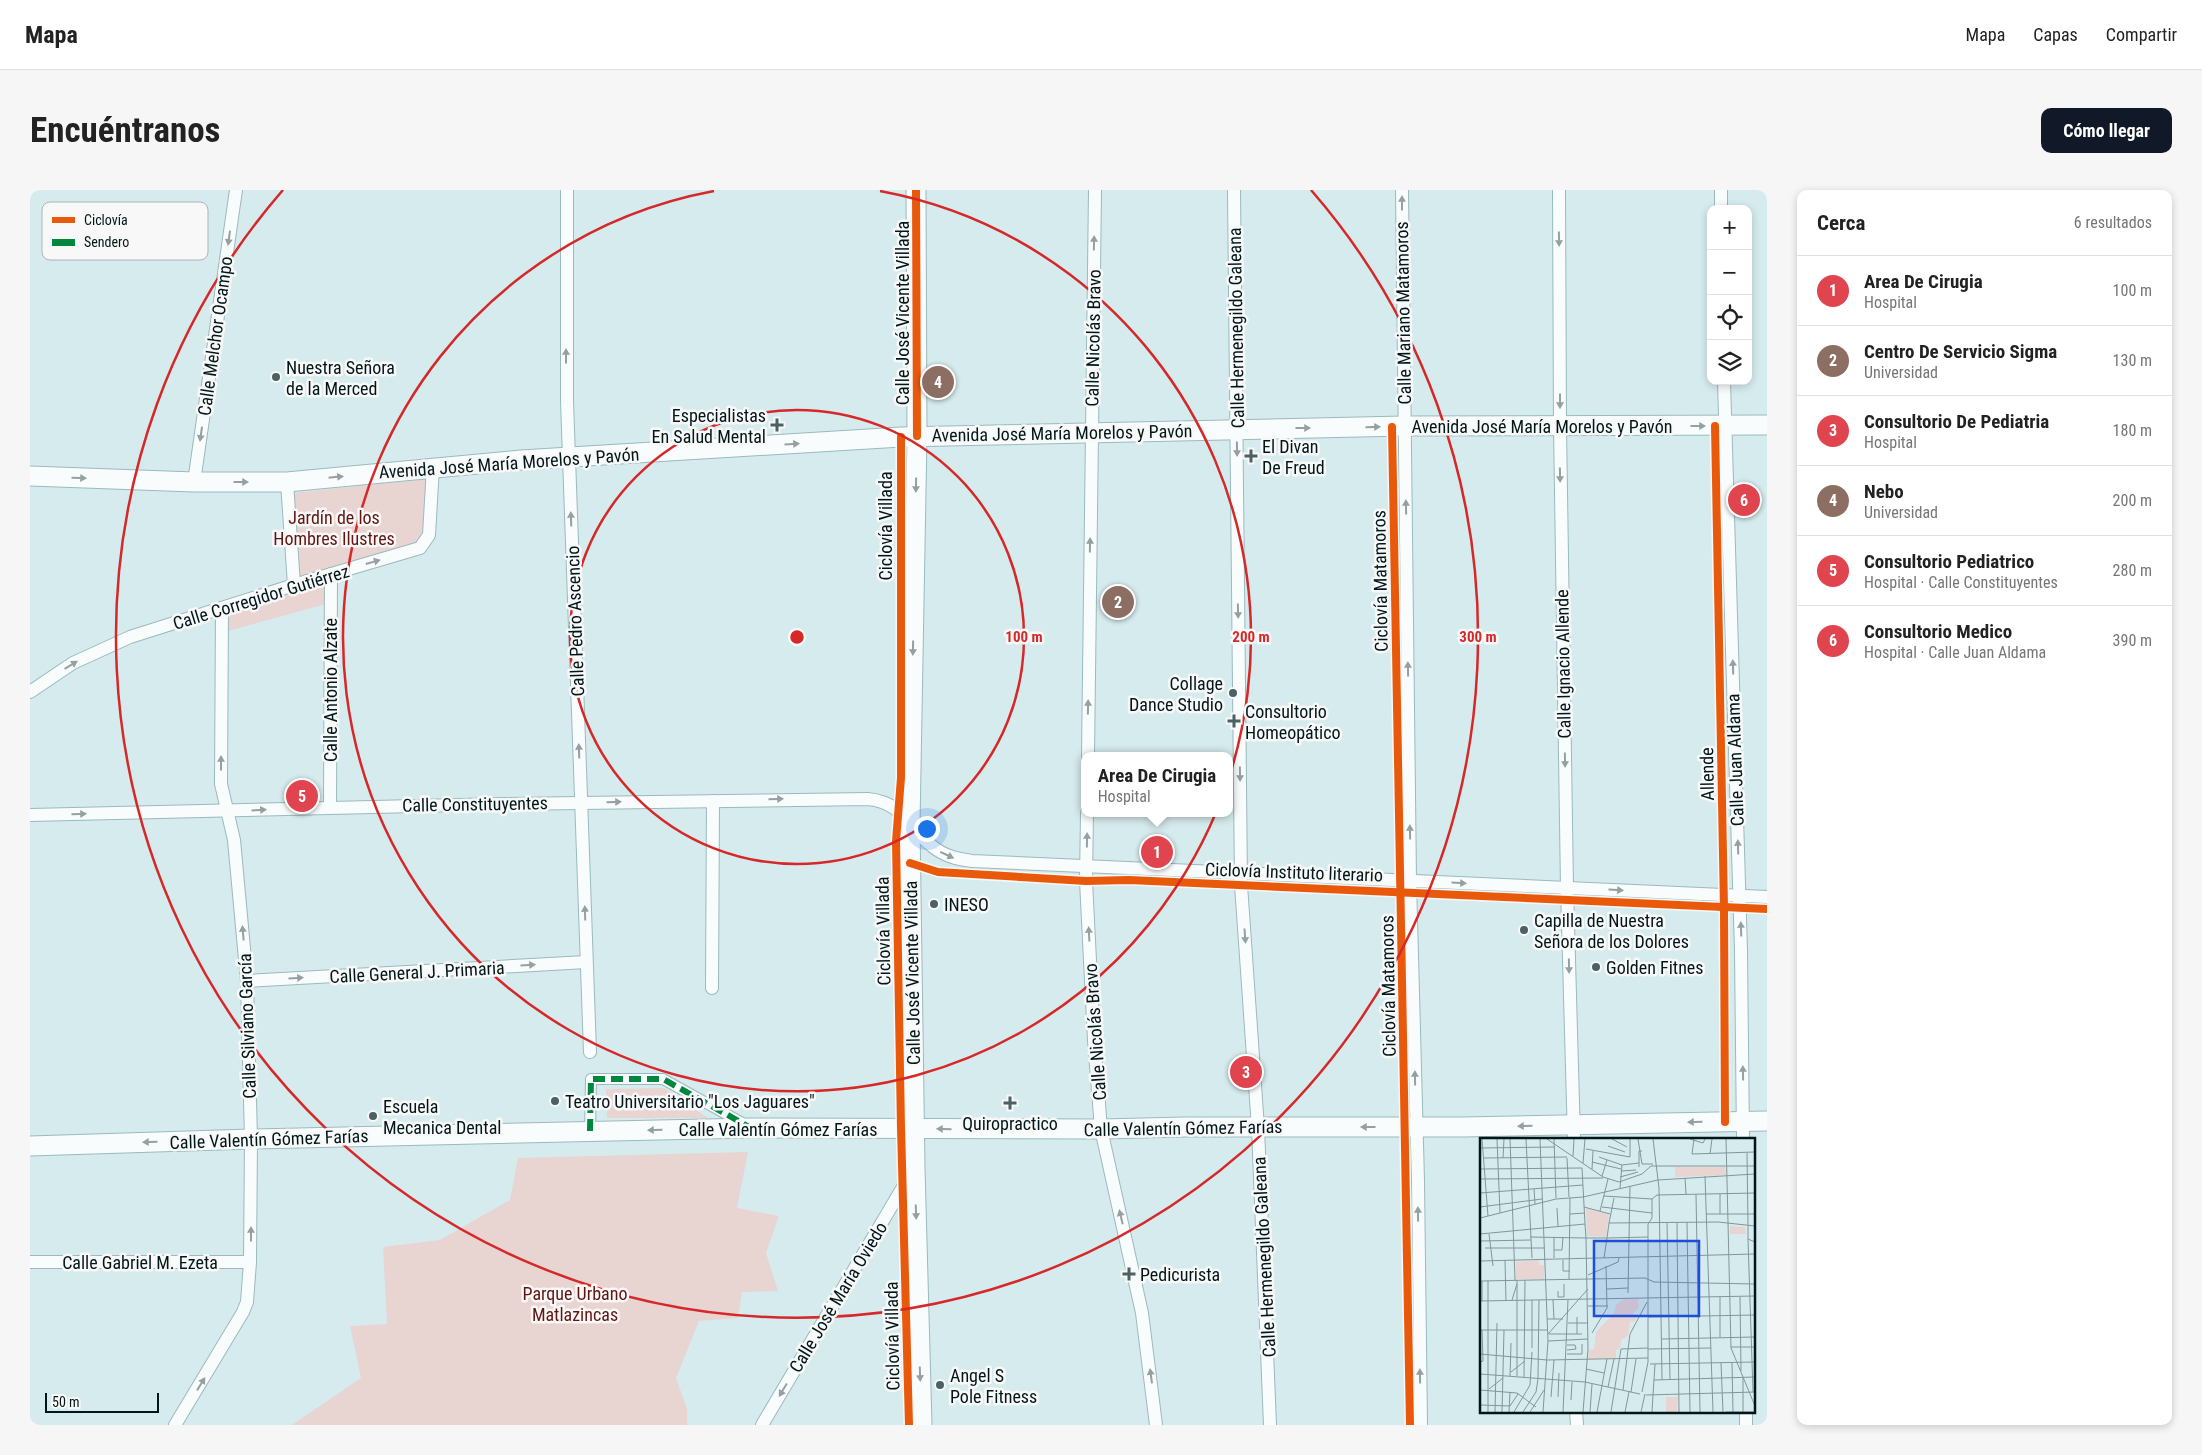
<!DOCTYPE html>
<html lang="es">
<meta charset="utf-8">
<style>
:root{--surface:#fff;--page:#f6f6f6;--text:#222;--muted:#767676;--line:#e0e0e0;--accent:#111827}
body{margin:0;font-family:"Roboto Condensed",sans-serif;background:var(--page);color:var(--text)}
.controls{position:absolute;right:15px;top:15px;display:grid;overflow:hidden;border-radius:10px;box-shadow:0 2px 8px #0003}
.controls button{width:45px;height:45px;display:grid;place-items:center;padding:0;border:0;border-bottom:1px solid var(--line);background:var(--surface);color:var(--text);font:25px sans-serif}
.scale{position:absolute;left:15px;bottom:12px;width:114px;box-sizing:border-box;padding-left:5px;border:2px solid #00171a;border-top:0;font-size:14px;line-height:18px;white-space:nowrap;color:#00171a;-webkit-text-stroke:4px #f8f8f8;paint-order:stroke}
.you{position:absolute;left:896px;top:638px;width:18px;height:18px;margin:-12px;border:4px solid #fff;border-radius:50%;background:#1a73e8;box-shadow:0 0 0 8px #1a73e833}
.badge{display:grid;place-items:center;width:32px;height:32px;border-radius:50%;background:var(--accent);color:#fff;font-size:16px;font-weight:700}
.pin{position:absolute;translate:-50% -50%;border:2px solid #fff;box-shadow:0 1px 5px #0006}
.popup{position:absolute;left:1051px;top:562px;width:152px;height:65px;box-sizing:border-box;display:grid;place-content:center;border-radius:10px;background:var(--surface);filter:drop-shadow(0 1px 4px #0005);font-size:16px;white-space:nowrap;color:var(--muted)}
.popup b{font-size:19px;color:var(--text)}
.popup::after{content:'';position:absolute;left:50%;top:100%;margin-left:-10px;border:10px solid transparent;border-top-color:var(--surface)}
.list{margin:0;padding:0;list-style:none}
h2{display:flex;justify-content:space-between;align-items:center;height:65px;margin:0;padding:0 20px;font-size:21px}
h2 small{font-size:16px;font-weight:400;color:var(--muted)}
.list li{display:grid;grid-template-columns:32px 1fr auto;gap:15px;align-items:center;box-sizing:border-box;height:70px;padding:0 20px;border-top:1px solid var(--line)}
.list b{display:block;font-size:19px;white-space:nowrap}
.list p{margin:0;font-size:16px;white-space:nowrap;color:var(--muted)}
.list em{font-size:16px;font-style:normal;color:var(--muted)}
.icon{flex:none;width:28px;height:28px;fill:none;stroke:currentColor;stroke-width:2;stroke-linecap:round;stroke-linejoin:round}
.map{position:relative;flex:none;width:1737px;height:1235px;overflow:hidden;border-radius:10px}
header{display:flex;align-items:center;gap:30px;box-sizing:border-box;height:70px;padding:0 25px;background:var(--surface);border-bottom:1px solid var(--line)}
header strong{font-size:24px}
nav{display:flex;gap:28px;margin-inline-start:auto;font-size:18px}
.intro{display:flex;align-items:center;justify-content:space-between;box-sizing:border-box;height:120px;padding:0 30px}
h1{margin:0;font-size:35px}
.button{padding:12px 22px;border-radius:10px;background:var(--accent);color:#fff;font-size:18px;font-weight:700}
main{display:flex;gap:30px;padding:0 30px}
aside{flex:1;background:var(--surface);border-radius:10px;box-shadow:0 2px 8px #0003}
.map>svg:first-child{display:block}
</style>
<header>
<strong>Mapa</strong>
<nav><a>Mapa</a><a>Capas</a><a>Compartir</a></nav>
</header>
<div class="intro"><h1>Encuéntranos</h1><a class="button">Cómo llegar</a></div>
<main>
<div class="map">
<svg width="1737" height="1235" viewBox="0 0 1737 1235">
<rect width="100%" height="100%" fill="#d6ebee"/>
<g fill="#e8d4d1">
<path d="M397 289 393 352 268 387 263 303Z"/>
<path d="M293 393 296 414 198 441V425Z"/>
<path d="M634 898 678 928H577L576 899Z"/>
<path d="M718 962 707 1018 749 1026 736 1063 748 1101 712 1102 708 1128 669 1131 646 1188 657 1219V1235H262L331 1188 320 1136 357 1134 353 1057 410 1050 480 1010 488 968Z"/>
</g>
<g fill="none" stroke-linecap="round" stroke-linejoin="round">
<g stroke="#9ababe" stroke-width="12">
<path id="pedestrian" d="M560 941 561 889H633L716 935"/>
</g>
<g stroke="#9ababe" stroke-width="14">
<g id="minor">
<path d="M537 0V211L560 862"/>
<path d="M1204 0 1211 695 1228 938 1240 1235"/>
<path d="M1372 0 1380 691 1388 991 1391 1235"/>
<path d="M1529 0 1530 236 1537 698 1544 949"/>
<path d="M1691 0V19"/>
<path d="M1694 191 1711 761 1713 949"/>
<path d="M164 292 206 0"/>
<path d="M257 292 264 395"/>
<path d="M0 502 43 473 100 447 264 395 390 358 399 345 403 277"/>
<path d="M1058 566 1065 0"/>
<path d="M300 617 301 384"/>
<path d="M1057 623 1056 691 1064 850 1071 939 1112 1123 1126 1235"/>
<path d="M0 625 473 614 838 609C874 613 876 636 902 656 914 666 927 669 942 671L1737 707"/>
<path d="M217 791 556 772"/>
<path d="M682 798 683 611"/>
<path d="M0 1072H220"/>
<path d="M1546 1221 1547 1235"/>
<path d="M1716 1221V1235"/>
<path d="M145 1235 213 1122 217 1112 220 1072 221 949 217 791 204 650 191 594 192 419"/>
<path d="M732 1235 883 980"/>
</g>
</g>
<g stroke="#9ababe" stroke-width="21">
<g id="secondary">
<path d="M886 0 887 246 880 634 885 978 892 1235"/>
<path d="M0 286 164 292H257L491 270 871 247 1374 236 1737 235"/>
<path d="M0 956 221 949 721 938 1071 939 1155 937H1433L1737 931"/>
</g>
</g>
<use href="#pedestrian" stroke="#f9fcfc" stroke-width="10"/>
<use href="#minor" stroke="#f9fcfc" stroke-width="12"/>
<use href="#secondary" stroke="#f9fcfc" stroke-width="19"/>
<path stroke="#00873e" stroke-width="6" stroke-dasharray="12 6" stroke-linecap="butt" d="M560 941 561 889H633L721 938"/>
<g stroke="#f8f8f8" stroke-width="11">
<g id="cycleway">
<path d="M886 0 887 246"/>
<path d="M1685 236 1694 718 1695 932"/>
<path d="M1362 237 1380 1235"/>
<path d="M871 247V588L866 651 871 938 879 1235"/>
<path d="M880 673 908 682 1056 691 1099 690 1737 719"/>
</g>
</g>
<use href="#cycleway" stroke="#e8590c" stroke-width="8"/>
</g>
<defs><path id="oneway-solid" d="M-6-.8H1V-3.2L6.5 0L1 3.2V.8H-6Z" transform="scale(1.25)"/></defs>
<g fill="#95a0a2">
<use href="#oneway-solid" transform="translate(1372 13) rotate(-90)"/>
<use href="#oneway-solid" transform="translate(199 48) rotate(98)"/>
<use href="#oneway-solid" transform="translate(1529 49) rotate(89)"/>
<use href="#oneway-solid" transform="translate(1064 53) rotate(-89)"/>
<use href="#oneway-solid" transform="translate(536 166) rotate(-90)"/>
<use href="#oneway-solid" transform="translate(1530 211) rotate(90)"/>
<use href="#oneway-solid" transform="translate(1668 236)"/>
<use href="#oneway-solid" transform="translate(1343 237) rotate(-1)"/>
<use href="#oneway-solid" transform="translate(1273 238)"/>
<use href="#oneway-solid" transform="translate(171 244) rotate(98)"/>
<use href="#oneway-solid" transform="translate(762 254) rotate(-3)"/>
<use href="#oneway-solid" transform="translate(1207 259) rotate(89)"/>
<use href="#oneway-solid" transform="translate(1530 285) rotate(89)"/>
<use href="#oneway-solid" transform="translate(306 287) rotate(-6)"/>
<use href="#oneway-solid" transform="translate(49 288) rotate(2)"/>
<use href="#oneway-solid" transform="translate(211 292)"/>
<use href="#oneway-solid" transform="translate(886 295) rotate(91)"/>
<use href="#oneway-solid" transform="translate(1376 317) rotate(-91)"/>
<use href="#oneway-solid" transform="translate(541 329) rotate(-92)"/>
<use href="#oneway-solid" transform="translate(1060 355) rotate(-89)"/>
<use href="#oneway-solid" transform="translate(343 372) rotate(-16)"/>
<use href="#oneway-solid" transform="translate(1208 421) rotate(89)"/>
<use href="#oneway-solid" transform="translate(883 458) rotate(91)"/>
<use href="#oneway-solid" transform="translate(41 475) rotate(-31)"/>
<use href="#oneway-solid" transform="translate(1703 477) rotate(-92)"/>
<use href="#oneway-solid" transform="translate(1378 479) rotate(-91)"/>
<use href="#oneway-solid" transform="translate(1058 517) rotate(-89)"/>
<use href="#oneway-solid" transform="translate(549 561) rotate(-92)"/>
<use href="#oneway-solid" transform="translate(1535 570) rotate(89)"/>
<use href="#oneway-solid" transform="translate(191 573) rotate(-90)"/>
<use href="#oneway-solid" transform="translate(1210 584) rotate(89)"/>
<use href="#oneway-solid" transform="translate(746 609) rotate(-1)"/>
<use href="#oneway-solid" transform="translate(584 612) rotate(-1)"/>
<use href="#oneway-solid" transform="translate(229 620) rotate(-3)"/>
<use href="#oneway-solid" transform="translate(49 624) rotate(-1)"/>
<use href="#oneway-solid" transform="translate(1380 642) rotate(-91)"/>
<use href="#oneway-solid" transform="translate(1057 650) rotate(-89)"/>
<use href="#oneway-solid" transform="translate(1708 657) rotate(-92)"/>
<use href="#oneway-solid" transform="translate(917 665) rotate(25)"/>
<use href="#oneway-solid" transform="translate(1429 693) rotate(3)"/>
<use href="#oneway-solid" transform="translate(1586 700) rotate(3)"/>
<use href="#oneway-solid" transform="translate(555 723) rotate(-92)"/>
<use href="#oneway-solid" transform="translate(1711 739) rotate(-92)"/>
<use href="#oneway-solid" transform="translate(213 743) rotate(-95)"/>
<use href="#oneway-solid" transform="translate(1059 744) rotate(-93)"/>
<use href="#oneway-solid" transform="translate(1215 746) rotate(86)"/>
<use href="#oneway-solid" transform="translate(498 775) rotate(-3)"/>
<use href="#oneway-solid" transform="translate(1539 776) rotate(89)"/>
<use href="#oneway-solid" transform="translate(266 788) rotate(-3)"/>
<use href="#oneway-solid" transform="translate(1713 883) rotate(-91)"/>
<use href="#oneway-solid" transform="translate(1385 888) rotate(-91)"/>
<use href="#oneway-solid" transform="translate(1665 932) rotate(179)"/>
<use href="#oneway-solid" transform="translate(1495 936) rotate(179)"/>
<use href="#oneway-solid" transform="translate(1338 937) rotate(-180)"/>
<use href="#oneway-solid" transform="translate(914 939) rotate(-179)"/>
<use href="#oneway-solid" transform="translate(625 940) rotate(179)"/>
<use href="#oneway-solid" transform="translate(120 952) rotate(178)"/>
<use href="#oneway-solid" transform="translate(886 1022) rotate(88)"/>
<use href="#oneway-solid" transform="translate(1388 1024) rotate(-91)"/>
<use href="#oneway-solid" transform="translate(1091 1027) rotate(-103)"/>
<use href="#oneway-solid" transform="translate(221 1044) rotate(-90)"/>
<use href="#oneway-solid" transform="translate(890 1184) rotate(88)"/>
<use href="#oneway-solid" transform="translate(1121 1186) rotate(-98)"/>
<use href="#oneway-solid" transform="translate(1390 1186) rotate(-91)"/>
<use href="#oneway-solid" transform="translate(171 1194) rotate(-58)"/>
<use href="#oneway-solid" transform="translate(753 1200) rotate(121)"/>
</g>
<g fill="none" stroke="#d62828" stroke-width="2.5">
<circle cx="767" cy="447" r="227"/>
<path d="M850 1A454 454 0 1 1 684 1"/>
<path d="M1281 0A681 681 0 1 1 253 0"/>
</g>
<g fill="#4b6164" stroke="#f8f8f8" stroke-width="2">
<circle cx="246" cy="187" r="5"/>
<path d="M744.5 227.5h5v5h5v5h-5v5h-5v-5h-5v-5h5z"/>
<path d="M1218.5 258.5h5v5h5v5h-5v5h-5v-5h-5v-5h5z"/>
<circle cx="1203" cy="503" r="5"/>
<path d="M1201.5 523.5h5v5h5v5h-5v5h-5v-5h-5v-5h5z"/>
<circle cx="904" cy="714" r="5"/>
<circle cx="1494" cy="740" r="5"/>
<circle cx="1566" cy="777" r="5"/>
<circle cx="525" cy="911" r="5"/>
<path d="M977.5 905.5h5v5h5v5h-5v5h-5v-5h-5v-5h5z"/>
<circle cx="343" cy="926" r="5"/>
<path d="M1096.5 1076.5h5v5h5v5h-5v5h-5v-5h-5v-5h5z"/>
<circle cx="910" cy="1195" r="5"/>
</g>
<g text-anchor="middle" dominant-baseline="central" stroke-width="5" stroke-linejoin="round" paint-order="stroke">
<g font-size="18" fill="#00171a" stroke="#f8f8f8">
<text transform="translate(872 123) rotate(-90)">Calle José Vicente Villada</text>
<text transform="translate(1373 123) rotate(-91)">Calle Mariano Matamoros</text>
<text transform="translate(1206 138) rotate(-91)">Calle Hermenegildo Galeana</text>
<text transform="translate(185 146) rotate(-82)">Calle Melchor Ocampo</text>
<text transform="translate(1063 148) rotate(-89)">Calle Nicolás Bravo</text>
<text x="1512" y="236">Avenida José María Morelos y Pavón</text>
<text transform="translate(1032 243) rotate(-1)">Avenida José María Morelos y Pavón</text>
<text transform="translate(479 273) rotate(-4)">Avenida José María Morelos y Pavón</text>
<text transform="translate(855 336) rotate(-90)">Ciclovía Villada</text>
<text transform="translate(1350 391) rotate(-91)">Ciclovía Matamoros</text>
<text transform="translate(231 407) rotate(-17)">Calle Corregidor Gutiérrez</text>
<text transform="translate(545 431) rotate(-92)">Calle Pedro Ascencio</text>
<text transform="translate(1533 474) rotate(-91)">Calle Ignacio Allende</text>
<text transform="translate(300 500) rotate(-90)">Calle Antonio Alzate</text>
<text transform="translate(1705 570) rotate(-92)">Calle Juan Aldama</text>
<text transform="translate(1677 584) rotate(-91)">Allende</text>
<text transform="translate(445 614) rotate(-1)">Calle Constituyentes</text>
<text transform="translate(1264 682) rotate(2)">Ciclovía Instituto literario</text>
<text transform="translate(853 741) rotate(-91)">Ciclovía Villada</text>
<text transform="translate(387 782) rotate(-3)">Calle General J. Primaria</text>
<text transform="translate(882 783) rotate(-91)">Calle José Vicente Villada</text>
<text transform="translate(1358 796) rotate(-91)">Ciclovía Matamoros</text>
<text transform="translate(217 836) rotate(-92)">Calle Silviano García</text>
<text transform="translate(1065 842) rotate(-94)">Calle Nicolás Bravo</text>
<text transform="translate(1153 938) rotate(-1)">Calle Valentín Gómez Farías</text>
<text x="748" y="939">Calle Valentín Gómez Farías</text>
<text transform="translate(239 949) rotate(-2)">Calle Valentín Gómez Farías</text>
<text transform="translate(1234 1067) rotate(-93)">Calle Hermenegildo Galeana</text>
<text x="110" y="1072">Calle Gabriel M. Ezeta</text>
<text transform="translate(808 1107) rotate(-59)">Calle José María Oviedo</text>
<text transform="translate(862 1146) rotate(-91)">Ciclovía Villada</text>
</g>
<g font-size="18" fill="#00171a" stroke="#f8f8f8" text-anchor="start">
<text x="256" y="177">Nuestra Señora<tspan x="256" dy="21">de la Merced</tspan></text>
<text x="736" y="225" text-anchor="end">Especialistas<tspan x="736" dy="21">En Salud Mental</tspan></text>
<text x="1232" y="256">El Divan<tspan x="1232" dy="21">De Freud</tspan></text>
<text x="1193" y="493" text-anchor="end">Collage<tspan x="1193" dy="21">Dance Studio</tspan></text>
<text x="1215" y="521">Consultorio<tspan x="1215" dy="21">Homeopático</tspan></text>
<text x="914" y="714">INESO</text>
<text x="1504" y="730">Capilla de Nuestra<tspan x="1504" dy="21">Señora de los Dolores</tspan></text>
<text x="1576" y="777">Golden Fitnes</text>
<text x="535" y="911">Teatro Universitario "Los Jaguares"</text>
<text x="353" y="916">Escuela<tspan x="353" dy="21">Mecanica Dental</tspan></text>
<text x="980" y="933" text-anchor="middle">Quiropractico</text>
<text x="1110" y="1084">Pedicurista</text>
<text x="920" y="1185">Angel S<tspan x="920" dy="21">Pole Fitness</tspan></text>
</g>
<g font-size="18" fill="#601511" stroke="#f8f8f8">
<text x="304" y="327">Jardín de los<tspan x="304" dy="21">Hombres Ilustres</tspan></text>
<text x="545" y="1103">Parque Urbano<tspan x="545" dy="21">Matlazincas</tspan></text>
</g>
</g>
<g transform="translate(1450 948)">
<rect width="275" height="275" fill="#d6ebee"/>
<path d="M195 29H245L246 37 195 39ZM106 70 129 77 126 99 107 98ZM250 88 265 89 266 96H250ZM59 122V127H64V141H36V124ZM144 161H158L159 169 153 175 157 179 154 184 150 183 148 198 141 202 140 211 136 212V220L108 221 109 212 114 211 116 194 134 175 136 167ZM186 259H198L197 274H186Z" fill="#e8d4d1"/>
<path fill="none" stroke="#809699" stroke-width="1" d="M2 1 8 78M17 1 20 75M30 1 35 142M46 1 52 120M60 1 68 203 63 274M67 1 123 39 139 44 162 36 171 28H275M74 1 76 60M132 1 147 9M158 1 162 26H173M173 1 179 50 182 242M210 1 223 5 225 1M214 1 212 16 275 14M246 1 251 210 275 268M128 8 145 14M0 10 75 9M106 11 150 19V1M267 15 268 87M230 16 232 1M93 18 94 1M119 19 142 27M4 20 87 19M23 20 24 1M87 20 89 59M112 24 141 31M103 25 105 1M159 29V13H162M102 30 105 86M0 31 102 30M112 31 113 13M141 33 156 32M122 38 127 22M225 38 233 274M140 39 158 34M205 40 206 56M0 41 123 40M140 50 142 27 159 25M54 51 55 66M0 55 103 47M216 56 220 274M240 56V76M124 58 172 61M0 69 62 61M104 69 130 76M122 69 172 75M77 70 78 88M120 73 128 41M90 76 105 75M226 76H275M0 80 76 61 103 59 178 42 275 36M187 84 190 242M197 84 199 274M207 84 210 274M129 85 134 60M268 88V101L275 104M0 96 105 86 106 100H127L129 85 238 84 275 88M9 96 13 128M50 99 106 100 108 211 103 274M268 101 273 254M0 103 51 102M5 110H65M74 112H82L83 99M74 120V99M124 120 127 100 168 99M25 122 26 163M83 122V133H90M0 123 275 116M108 137 138 124 139 120M89 141 90 60M37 142V238M0 143 165 140 174 144 275 146M2 143V163M127 151 148 150M78 153V159H84V146M148 155 150 48M240 159V199M260 159 261 233M32 162 37 146M52 162V210M73 162 74 181M0 163 275 158M108 168H128M97 179V196M168 179 275 177M67 181H83M88 185H108M0 192H68M112 195 127 170 126 128M68 196 108 151M69 196H102M182 201 275 199M68 203 108 201M251 209H275M168 211 231 210M87 212 96 211 95 207H87M0 216 67 222 168 220M87 216H102V206M0 224 3 223 2 192M241 225 243 274M252 225 253 274M170 226 275 224M106 231 124 235M31 234 45 223M0 236 105 244 160 256M30 238 31 205M44 239 45 142M58 240 59 162M263 240V274M174 242 275 239M128 249 134 221M9 251 23 240M0 252 37 255 56 269M143 252 150 196 167 164M151 254 156 221M162 254 168 224V86L172 80V61L177 57 275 55M166 257 275 254M173 257 175 226M71 259 74 222M78 259 79 235M91 262 92 244M0 267 30 268 38 256M8 274V143M15 274 17 185M22 274 24 192M29 274 30 254M34 274 50 247 52 214M43 274 56 254 58 241M50 274 64 252M83 274 88 162M110 274 112 246M117 274 127 221M131 274 141 211 168 210M145 274 149 254M161 274 165 256M172 274 173 257M246 274H275"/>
<path fill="#1d4ed8" fill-opacity="0.15" stroke="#1d4ed8" stroke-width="2.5" d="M114 103H219V178H114Z"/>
<rect width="275" height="275" fill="none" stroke="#00171a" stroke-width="2.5"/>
</g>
<rect x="12" y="12" width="166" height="58" rx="8" fill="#f8f8f8" stroke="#aeb4b5" stroke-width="1"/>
<rect x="22" y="27" width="23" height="6" fill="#e8590c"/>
<rect x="22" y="49" width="23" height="7" fill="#00873e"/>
<g font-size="14" fill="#00171a">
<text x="54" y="35">Ciclovía</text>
<text x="54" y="57">Sendero</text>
</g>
<circle cx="767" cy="447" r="8" fill="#d62828" stroke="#f8f8f8" stroke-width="2.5"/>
<g font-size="15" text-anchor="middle" font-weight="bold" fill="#d62828" stroke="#f8f8f8" stroke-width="5" stroke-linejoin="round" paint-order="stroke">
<text x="994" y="452">100 m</text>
<text x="1221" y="452">200 m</text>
<text x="1448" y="452">300 m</text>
</g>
</svg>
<div class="controls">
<button>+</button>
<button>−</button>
<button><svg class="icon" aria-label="locate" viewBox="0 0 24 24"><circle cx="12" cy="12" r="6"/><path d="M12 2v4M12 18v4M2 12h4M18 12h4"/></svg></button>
<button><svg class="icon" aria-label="layers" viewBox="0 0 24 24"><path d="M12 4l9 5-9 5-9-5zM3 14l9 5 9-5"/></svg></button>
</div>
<div class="scale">50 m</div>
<div class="you"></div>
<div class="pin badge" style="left:1127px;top:662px;background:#e0444e">1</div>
<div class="popup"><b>Area De Cirugia</b>Hospital</div>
<div class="pin badge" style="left:1088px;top:412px;background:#8d6e63">2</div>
<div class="pin badge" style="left:1216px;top:882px;background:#e0444e">3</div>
<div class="pin badge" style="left:908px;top:192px;background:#8d6e63">4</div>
<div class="pin badge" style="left:272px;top:606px;background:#e0444e">5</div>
<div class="pin badge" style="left:1714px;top:310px;background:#e0444e">6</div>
</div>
<aside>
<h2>Cerca<small>6 resultados</small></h2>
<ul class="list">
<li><span class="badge" style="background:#e0444e">1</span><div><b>Area De Cirugia</b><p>Hospital</p></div><em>100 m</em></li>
<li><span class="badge" style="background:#8d6e63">2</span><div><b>Centro De Servicio Sigma</b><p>Universidad</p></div><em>130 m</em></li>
<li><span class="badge" style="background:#e0444e">3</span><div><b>Consultorio De Pediatria</b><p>Hospital</p></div><em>180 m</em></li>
<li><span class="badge" style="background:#8d6e63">4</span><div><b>Nebo</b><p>Universidad</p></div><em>200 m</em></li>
<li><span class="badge" style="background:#e0444e">5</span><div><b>Consultorio Pediatrico</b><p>Hospital · Calle Constituyentes</p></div><em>280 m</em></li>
<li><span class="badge" style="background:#e0444e">6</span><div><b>Consultorio Medico</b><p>Hospital · Calle Juan Aldama</p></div><em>390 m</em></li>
</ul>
</aside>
</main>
